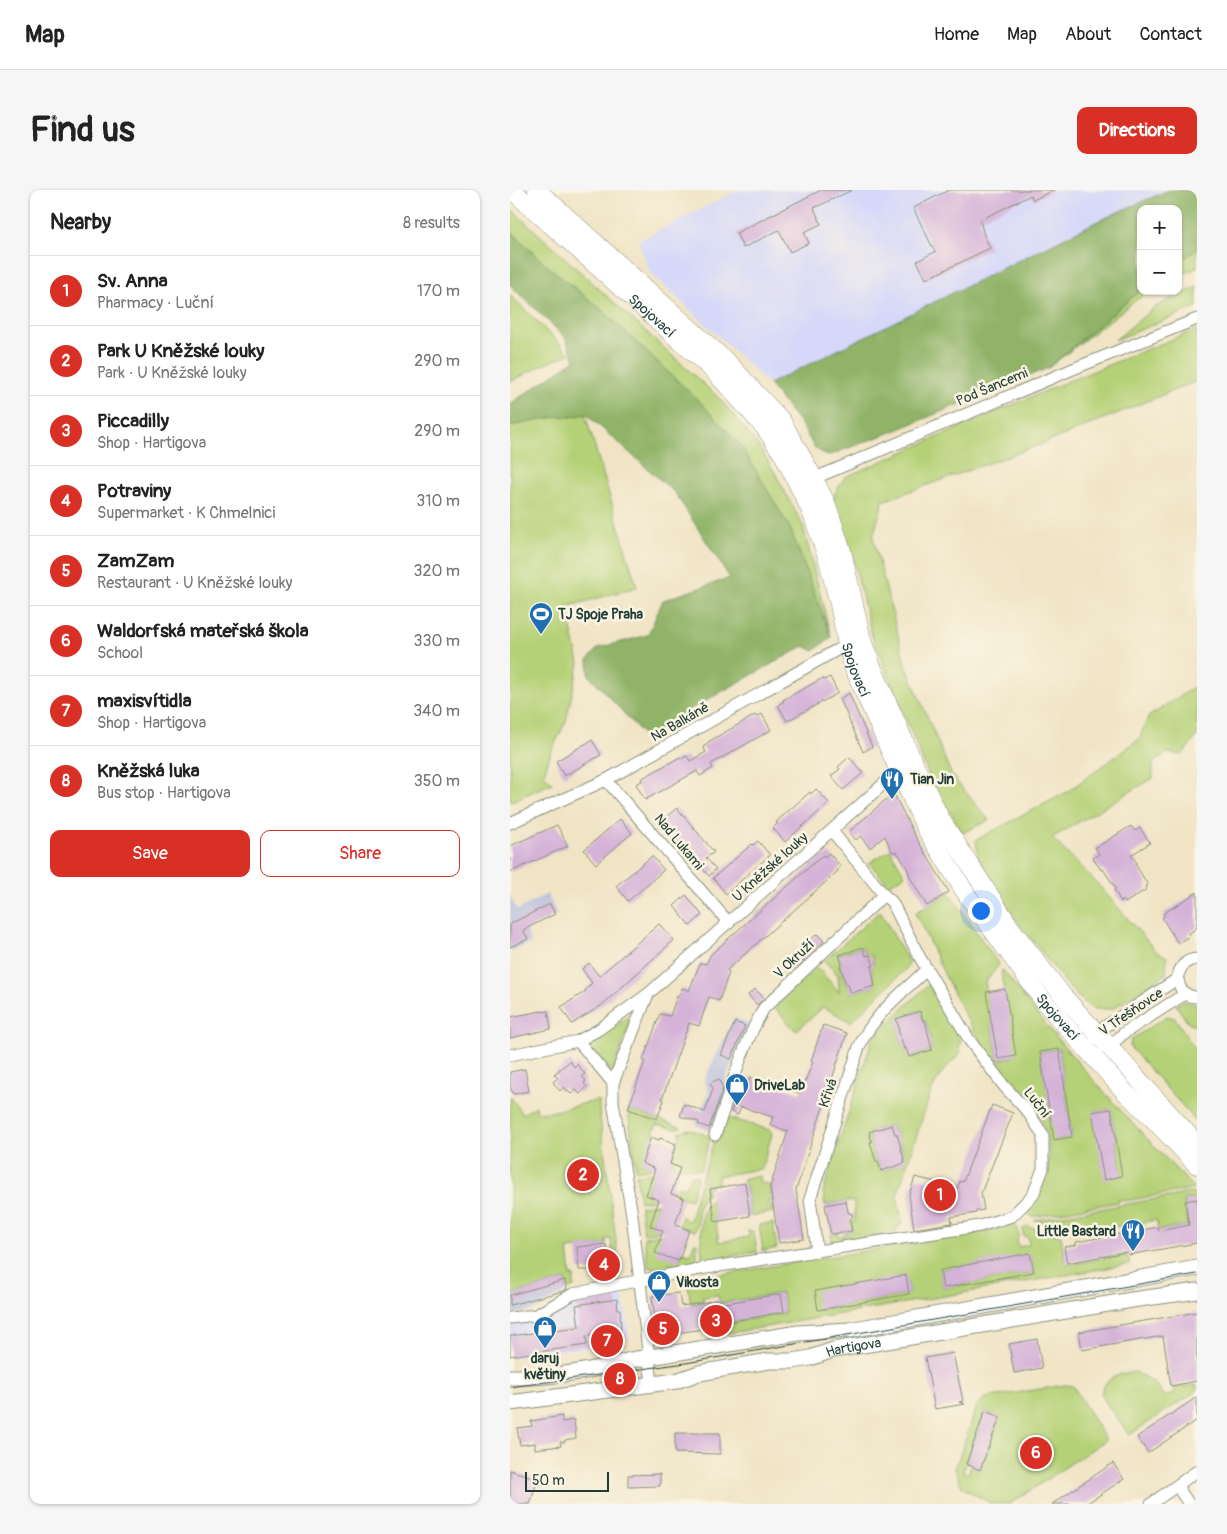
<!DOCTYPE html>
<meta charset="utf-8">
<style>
:root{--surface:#fff;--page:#f6f6f6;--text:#222;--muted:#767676;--line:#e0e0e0;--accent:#d93025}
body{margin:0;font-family:Pangolin,sans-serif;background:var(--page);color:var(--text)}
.controls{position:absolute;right:15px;top:15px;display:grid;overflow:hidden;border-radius:10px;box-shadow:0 1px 4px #0004}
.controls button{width:45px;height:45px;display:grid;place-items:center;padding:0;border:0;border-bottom:1px solid var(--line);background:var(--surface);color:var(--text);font:25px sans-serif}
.scale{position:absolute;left:15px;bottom:12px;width:84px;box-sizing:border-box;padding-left:5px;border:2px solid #1f3d34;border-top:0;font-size:14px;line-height:18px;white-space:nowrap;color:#1f3d34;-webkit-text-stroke:4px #fcf5e5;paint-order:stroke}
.you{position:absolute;left:470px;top:720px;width:18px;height:18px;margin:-12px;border:4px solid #fff;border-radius:50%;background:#1a73e8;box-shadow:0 0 0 8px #1a73e833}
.badge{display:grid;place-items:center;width:32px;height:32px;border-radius:50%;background:var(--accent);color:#fff;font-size:16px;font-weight:700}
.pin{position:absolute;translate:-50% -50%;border:2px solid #fff;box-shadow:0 1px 5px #0006}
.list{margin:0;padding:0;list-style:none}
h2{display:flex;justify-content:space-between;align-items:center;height:65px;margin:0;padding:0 20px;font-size:21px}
h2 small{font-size:16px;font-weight:400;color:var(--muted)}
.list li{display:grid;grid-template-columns:32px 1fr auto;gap:15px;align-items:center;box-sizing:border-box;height:70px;padding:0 20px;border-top:1px solid var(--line)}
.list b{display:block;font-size:19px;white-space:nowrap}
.list p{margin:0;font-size:16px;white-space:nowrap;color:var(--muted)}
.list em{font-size:16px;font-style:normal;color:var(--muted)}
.actions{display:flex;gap:10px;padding:15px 20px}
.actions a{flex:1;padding:11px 0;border:1px solid var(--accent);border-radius:10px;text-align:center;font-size:18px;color:var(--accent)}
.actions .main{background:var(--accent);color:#fff}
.map{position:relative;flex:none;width:687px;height:1314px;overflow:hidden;border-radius:10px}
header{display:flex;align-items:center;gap:30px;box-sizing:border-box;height:70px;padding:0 25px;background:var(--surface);border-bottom:1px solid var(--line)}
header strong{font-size:24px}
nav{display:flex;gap:28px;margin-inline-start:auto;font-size:18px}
.intro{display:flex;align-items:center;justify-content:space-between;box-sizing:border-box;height:120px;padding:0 30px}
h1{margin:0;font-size:35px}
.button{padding:12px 22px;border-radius:10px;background:var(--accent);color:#fff;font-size:18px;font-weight:700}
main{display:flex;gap:30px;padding:0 30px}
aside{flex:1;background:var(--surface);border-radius:10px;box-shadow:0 1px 4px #0004}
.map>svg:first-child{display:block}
</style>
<header>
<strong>Map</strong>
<nav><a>Home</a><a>Map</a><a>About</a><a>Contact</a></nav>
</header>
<div class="intro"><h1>Find us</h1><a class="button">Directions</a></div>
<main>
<aside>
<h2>Nearby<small>8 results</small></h2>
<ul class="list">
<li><span class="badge">1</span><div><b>Sv. Anna</b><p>Pharmacy · Luční</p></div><em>170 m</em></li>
<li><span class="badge">2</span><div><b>Park U Kněžské louky</b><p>Park · U Kněžské louky</p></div><em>290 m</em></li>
<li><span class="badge">3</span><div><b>Piccadilly</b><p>Shop · Hartigova</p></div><em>290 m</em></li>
<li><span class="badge">4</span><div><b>Potraviny</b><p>Supermarket · K Chmelnici</p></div><em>310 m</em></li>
<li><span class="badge">5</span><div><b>ZamZam</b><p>Restaurant · U Kněžské louky</p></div><em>320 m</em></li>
<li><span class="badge">6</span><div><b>Waldorfská mateřská škola</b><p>School</p></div><em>330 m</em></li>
<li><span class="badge">7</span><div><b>maxisvítidla</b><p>Shop · Hartigova</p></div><em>340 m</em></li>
<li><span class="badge">8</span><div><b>Kněžská luka</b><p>Bus stop · Hartigova</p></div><em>350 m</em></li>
</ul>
<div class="actions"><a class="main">Save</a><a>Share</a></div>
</aside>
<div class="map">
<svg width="687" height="1314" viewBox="0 0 687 1314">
<rect width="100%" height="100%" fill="#fcf5e5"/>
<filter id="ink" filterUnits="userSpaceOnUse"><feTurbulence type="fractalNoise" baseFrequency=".02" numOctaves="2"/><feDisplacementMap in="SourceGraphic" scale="10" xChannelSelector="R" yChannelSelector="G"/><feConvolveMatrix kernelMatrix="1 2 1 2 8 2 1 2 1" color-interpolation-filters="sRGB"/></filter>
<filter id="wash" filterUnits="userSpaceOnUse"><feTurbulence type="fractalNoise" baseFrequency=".0096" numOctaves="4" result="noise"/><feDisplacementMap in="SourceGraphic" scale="20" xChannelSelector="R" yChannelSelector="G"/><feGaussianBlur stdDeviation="1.12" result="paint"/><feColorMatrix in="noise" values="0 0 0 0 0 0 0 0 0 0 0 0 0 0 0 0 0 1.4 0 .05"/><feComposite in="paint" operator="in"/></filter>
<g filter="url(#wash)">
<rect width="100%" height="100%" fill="#f0e4c5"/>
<g fill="#d6d8f9">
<path d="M228 0H659L590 30 259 194 140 82 128 51Z"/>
<path d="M112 1099 119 1146 114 1152 0 1168V1134L24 1131 60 1108Z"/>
</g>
<g fill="#bec3de">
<path d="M37 704 47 724 16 740 21 753 0 761V706L7 720Z"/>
<path d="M224 828 239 834 215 889 217 900 203 942 186 935 199 901 194 891Z"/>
<path d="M56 1090 58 1100 32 1116 22 1121 0 1124V1103Z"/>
</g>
<g fill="#b5d177" stroke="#6a8756" fill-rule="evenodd">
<path d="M0 18 209 208 245 251 264 281 293 336 321 447 280 338 189 211 92 120 35 74 0 40Z"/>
<path d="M687 59V78L668 85V73Z"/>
<path d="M687 97V117L605 150 645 117Z"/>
<path d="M631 100 640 101 626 110 538 178Z"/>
<path d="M0 105 60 164 30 176 0 192Z"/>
<path d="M687 139V191L532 254 373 311 363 347 395 473 442 586 479 630 453 643 423 595 362 446 343 369 323 318 325 303 335 287 549 195Z"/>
<path d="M75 224 127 397 56 417 69 473 56 531 41 562 34 584 42 593 0 612V236L50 226 61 227Z"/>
<path d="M687 495V546L672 565 656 563 643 573V588L542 648 584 690 647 762 657 767 656 784 602 819H582L563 802 506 730 468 667 466 650 557 602 629 549 638 527Z"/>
<path d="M380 660 395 685 379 695 359 673Z"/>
<path d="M439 702 489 775 475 792 488 870 505 866 491 781 493 780C550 857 617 928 683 997L682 999 615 1011 609 1009V1012L523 1027 518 1024V1019C523 1009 531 1000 535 990 539 979 540 967 538 956 533 909 490 883 467 846 443 807 426 764 405 723ZM549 859 562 946 545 950 530 862ZM601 919 612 986 595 989 583 922Z"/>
<path d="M370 721 399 773 397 778 341 832 313 817 286 841 264 817 307 777 329 802 328 785 314 771ZM353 757 356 767 362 765 363 769 362 770 364 775 361 776 365 796 341 803 338 794H336L330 775 332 774 329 764Z"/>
<path d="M419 794 425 801 451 852 449 855 451 862 431 884 421 902 387 1005 392 1033 385 1042 322 1053 321 1044 327 1043 329 1047 335 1045V1042L342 1041 340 1032 345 1031 344 1012 336 1011 315 1015 313 1002 363 847ZM410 821 413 831 415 830 421 849 419 850 422 860 399 867 396 858H394L388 839 389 838 387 829ZM382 935 385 944H387L393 963 392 964 394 973 371 981 368 971 366 972 360 953 362 952 359 942Z"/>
<path d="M674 811 687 814V837L678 833 666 815Z"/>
<path d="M121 824 123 825 104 878 99 881 80 857 85 850 97 844Z"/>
<path d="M657 826 665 828 687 863V932L620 857 621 850 625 847Z"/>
<path d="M0 906 13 924 26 916 28 923 40 922 89 910V919L108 1066 104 1071 101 1051 102 1049H96V1054L58 1059 61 1086H64V1097L58 1100 55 1090 0 1105Z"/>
<path d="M118 919 171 937C162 942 154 933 146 935L133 973 141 977 140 979 126 981Z"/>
<path d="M216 927 260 940 262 944 252 977 250 979 208 986 209 993 201 994V997H199L191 990 206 945 211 946Z"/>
<path d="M179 939 201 947 190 980 171 977 160 974 170 944 169 942Z"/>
<path d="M144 983 136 1004 144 1007 143 1010 130 1012 126 985Z"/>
<path d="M181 985 188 986 181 1009 179 1010 165 1004 168 996 174 998Z"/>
<path d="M249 986 250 988 249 992 260 995 261 1010 258 1011 259 1016 262 1015 263 1022 240 1026 236 994H234L233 991 235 988Z"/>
<path d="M190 993 197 998 198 1005C182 1013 192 1031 185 1041L169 1036 172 1026 178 1031 180 1030Z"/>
<path d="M687 1002V1008L674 1010 678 1035 649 1040 646 1030 563 1044 561 1040 525 1030Z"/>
<path d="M202 1009 209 1052 239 1047 238 1040 244 1042 247 1062 192 1071C192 1056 186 1016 202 1009Z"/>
<path d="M146 1014H148L140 1035 149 1039 148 1041 134 1044 130 1016Z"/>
<path d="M263 1033 267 1058 253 1061 249 1035Z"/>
<path d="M504 1034 508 1039 509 1047 507 1049 508 1057 519 1055 518 1047 513 1046V1039L516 1036 551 1046 556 1075 617 1064 620 1074 215 1144 213 1134 275 1123 272 1103 210 1113 208 1105 193 1107V1112L181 1114 177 1090 478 1041ZM520 1064 524 1082 433 1098 430 1080ZM396 1086 399 1104 309 1120Z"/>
<path d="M150 1044 152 1045 169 1071 172 1062 181 1064 184 1053H187V1071L140 1078 138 1076 134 1047Z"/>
<path d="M625 1182C636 1187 649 1194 653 1206L664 1205V1198L687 1195V1201L619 1245 594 1210 591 1203C596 1186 609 1184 625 1182Z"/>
<path d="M555 1195 563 1196 596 1250 500 1314H482L452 1297 445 1279 467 1216 475 1208ZM475 1221 490 1227 470 1279 461 1276 458 1284 453 1282Z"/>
</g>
<g fill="#90b368" stroke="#58784e">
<path d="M659 0H687V59L668 73V19H631V100L538 178 384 241 317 266 304 257 291 234 259 194 590 30Z"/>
<path d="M0 41 35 74 92 120 189 211 230 254 280 338 321 447 304 461 294 456 150 536V546L136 553 132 543 79 485 78 470 88 458 138 445 153 410 220 388 165 303 76 224 61 227 50 226 0 236V214L65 170 55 147 0 95Z"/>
</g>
<g id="blocks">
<g fill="#d5b3d9">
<path d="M311 0H342L304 18 311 34 294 42 299 53 280 62 269 40 233 58 226 43Z"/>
<path d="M439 0H544L523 10 521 5 470 30 474 45 480 58 416 89 407 71 425 62 403 18Z"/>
<path d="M320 487 328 503 277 531 268 515 274 511 273 510 313 488 314 490Z"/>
<path d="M339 503 362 557 353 562 330 509Z"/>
<path d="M252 524 261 540 201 574 203 578 197 582 190 586 187 581 135 610 126 594 132 591 131 589 170 567 171 569 177 566 180 571 196 562 193 557 199 553 198 552 245 525 246 527Z"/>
<path d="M82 550 91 565 54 586 46 571Z"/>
<path d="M339 567 353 583 333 600 321 586 330 579 328 577Z"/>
<path d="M306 599 319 613 275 652 263 638 268 633 266 632 300 602 301 604Z"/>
<path d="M381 605 385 606 405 646 439 702 417 716 401 689 397 678 387 662H382L375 646 360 658 350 646 346 650 339 642Z"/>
<path d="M167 618 204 662 196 668 206 679 199 686 151 631Z"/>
<path d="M110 629 122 643 86 674 74 660Z"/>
<path d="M47 635 58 656 0 682V656Z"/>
<path d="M621 636 625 641 630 638 640 653 621 665 627 673 625 674 638 695 636 696 637 699 615 713 613 710 611 712 604 700 606 699 593 679 591 680 583 668 589 664 585 658Z"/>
<path d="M248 651 260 665 216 704 203 688 242 654 243 655Z"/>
<path d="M319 663 331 677 327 680 328 681 217 780 219 783 209 811 199 807 189 836 179 833 152 909 154 910 147 929 118 919 135 871 133 870 150 824 160 826 167 806 168 807 172 798 179 801 190 773 196 774 201 764 313 665 315 667Z"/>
<path d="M142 666 154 680 118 711 106 696Z"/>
<path d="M687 702V738L678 744 680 746 668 753 652 728 655 726 653 724Z"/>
<path d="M176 705 192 725 180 736 164 716Z"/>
<path d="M40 714 45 724 13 740 18 749 0 757V734Z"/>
<path d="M149 734 164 750 92 815 62 834 51 817 76 801 75 800 82 793 72 779 79 773 89 786Z"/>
<path d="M307 744 314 751 284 779 277 772Z"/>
<path d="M353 757 356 766 360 765 364 776H361L365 796 341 803 338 794H336L330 775 332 774 329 765Z"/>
<path d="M245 799 254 808 247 815 238 805Z"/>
<path d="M495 799 506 866 488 869 476 802Z"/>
<path d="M32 821V822L38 821 41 839 0 848V827Z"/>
<path d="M410 821 413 831 415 830 422 860 399 867 396 858 394 859 388 839 389 838 386 829Z"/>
<path d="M225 832 235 836 221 869 211 865Z"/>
<path d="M313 835 337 843 286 1000 294 1049 269 1053 260 997 278 941 260 935 263 927 231 917 228 925 221 922 228 900 235 902 240 887 290 903 303 872 301 871Z"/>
<path d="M549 859 562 947 544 950 530 862Z"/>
<path d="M60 871 64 877 67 874 75 884 72 886 76 891 74 893 77 897 70 904 66 900 61 904 54 897 50 901 43 892 48 888 44 884Z"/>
<path d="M15 879 19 901 4 904 0 898V882Z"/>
<path d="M209 889 213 898 199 938 188 934 189 932 170 926 174 914 195 922 203 899 200 893Z"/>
<path d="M482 915 503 923 471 1003 474 1020 466 1021V1023L441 1027 442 1033 404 1039 399 1005 405 987 426 992 427 996 447 999 450 991 453 992Z"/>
<path d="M601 919 612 986 594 990 582 922Z"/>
<path d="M382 935 385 944H387L395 973 371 981 368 971 366 972 360 952H362L359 942Z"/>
<path d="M141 947 149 950 150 948 166 954 160 974 170 978 161 1004 174 1008 165 1035 179 1040 169 1071 145 1063 153 1041 140 1036 149 1010 136 1005 145 979 132 973Z"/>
<path d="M235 993 240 1026 205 1032 200 999Z"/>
<path d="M687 1009V1053L618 1065 617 1062 557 1073 554 1057 566 1055V1052L648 1037 649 1041 679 1035 675 1011Z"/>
<path d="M336 1011 338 1022 343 1025 340 1030 342 1041 321 1044 315 1015Z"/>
<path d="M96 1054 100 1081 88 1082V1080H69L67 1057Z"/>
<path d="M520 1063 524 1082 433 1098 430 1080Z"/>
<path d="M396 1085 399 1104 308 1120 305 1101Z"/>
<path d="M55 1090 57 1099 53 1101 0 1115V1105Z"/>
<path d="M169 1103 171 1116 210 1110V1114L271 1104 274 1122 213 1133V1136L147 1146 142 1106Z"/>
<path d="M107 1109 108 1119H110L111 1140 101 1141V1143L76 1146 77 1155 0 1166V1146L69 1137 66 1115Z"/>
<path d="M687 1122V1191L661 1196 653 1146 572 1160 569 1142Z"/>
<path d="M527 1149 532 1178 504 1183 499 1154Z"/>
<path d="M443 1163 453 1211 449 1212 455 1214 425 1219 415 1168Z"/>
<path d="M687 1207V1230L638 1263 627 1247Z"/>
<path d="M475 1221 490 1227 470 1280 456 1274Z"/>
<path d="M52 1226V1232L64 1230 66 1248 55 1250V1252H50L51 1256 25 1259V1253L10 1255 7 1238 22 1236 21 1231Z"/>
<path d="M165 1243H210V1264L165 1263Z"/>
<path d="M603 1273 614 1289 576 1314H542Z"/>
<path d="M0 1280 28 1289 20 1314H0Z"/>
<path d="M150 1284V1296L118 1297V1285Z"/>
</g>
</g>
</g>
<g filter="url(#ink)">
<use href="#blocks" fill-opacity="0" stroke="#88907c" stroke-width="1"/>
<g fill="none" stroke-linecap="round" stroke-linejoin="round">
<g stroke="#88907c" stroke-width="13">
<g id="street">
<path d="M298 291 563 179 687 129"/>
<path d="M96 590 219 733"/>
<path d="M0 633 96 590 325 461 343 453"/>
<path d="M687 769C662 770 662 807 687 807"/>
<path d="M585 848 587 842 667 789"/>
<path d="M68 851 103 893V912L122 1025 142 1194"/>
<path d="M594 858 599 857 614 843 675 804"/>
<path d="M0 865 68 851 88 840 138 804 379 589 397 582"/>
<path d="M103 893 138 804"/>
<path d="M205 945C220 902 231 858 254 818L374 705"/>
<path d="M307 1061 300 1009 349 857C363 825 392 803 417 779"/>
<path d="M0 1128 26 1125 63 1104 111 1094 190 1079 470 1036 502 1026 523 1005 533 979V945L518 922 494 896 460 851 409 766 382 712 374 705 322 641"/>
<path d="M667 1296 679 1314"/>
<path d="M641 1314 687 1281"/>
</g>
</g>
<g stroke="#88907c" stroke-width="17">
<g id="secondary">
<path d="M0 1187C40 1188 83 1181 121 1170L288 1143 339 1140 687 1078"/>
<path id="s1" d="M0 1213 166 1191 189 1183 259 1171H283L300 1168 323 1160 622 1110 687 1101"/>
</g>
</g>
<g stroke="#88907c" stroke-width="19">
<g id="primary">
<path id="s2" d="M2 0 206 183 255 238 274 266 301 321 317 367 329 414 337 455 344 479 384 570 416 639 457 705 536 814 615 902 645 931 687 975"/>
<path d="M27 0 218 173 271 230 304 289 317 315 332 361 352 450 360 472 406 578 431 630 500 737 553 806 687 954"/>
</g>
</g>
<use href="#street" stroke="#fff" stroke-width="11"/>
<use href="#secondary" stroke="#fff" stroke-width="15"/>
<use href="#primary" stroke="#fff" stroke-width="18"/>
<path stroke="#1f3d34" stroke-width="1" d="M0 1197 176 1173 687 1084"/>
</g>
</g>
<defs>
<g id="stadium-pin" transform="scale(1.25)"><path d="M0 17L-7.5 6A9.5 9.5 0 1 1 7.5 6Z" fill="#1f6fb2" stroke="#fcf5e5"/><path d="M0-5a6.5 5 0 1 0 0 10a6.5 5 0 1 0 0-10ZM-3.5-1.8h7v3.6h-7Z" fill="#fff"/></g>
<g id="restaurant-pin" transform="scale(1.25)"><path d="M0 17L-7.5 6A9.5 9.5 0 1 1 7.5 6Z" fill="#1f6fb2" stroke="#fcf5e5"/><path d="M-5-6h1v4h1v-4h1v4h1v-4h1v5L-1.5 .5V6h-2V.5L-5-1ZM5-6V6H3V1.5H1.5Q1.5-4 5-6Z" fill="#fff"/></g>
<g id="shop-pin" transform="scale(1.25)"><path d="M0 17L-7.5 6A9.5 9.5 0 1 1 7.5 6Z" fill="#1f6fb2" stroke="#fcf5e5"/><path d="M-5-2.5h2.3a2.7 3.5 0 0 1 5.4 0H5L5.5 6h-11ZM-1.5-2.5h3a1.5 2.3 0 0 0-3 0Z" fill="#fff"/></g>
</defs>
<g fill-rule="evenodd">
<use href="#stadium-pin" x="31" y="424"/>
<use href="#restaurant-pin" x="382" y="589"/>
<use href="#shop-pin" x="227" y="895"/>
<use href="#restaurant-pin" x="623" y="1041"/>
<use href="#shop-pin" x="149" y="1092"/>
<use href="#shop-pin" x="35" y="1138"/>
</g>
<g text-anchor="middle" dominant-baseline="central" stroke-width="5" stroke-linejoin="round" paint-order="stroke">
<g font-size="14" fill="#1f3d34" stroke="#fcf5e5">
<text stroke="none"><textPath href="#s2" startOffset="188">Spojovací</textPath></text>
<text transform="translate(482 197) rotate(-23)">Pod Šancemi</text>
<text stroke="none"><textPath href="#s2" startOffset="608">Spojovací</textPath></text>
<text transform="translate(170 532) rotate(-30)">Na Balkáně</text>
<text transform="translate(169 652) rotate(50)">Nad Lukami</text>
<text transform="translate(260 677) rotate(-42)">U Kněžské louky</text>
<text transform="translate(284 769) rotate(-43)">V Okruží</text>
<text transform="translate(621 822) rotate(-34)">V Třešňovce</text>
<text stroke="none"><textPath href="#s2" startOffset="1012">Spojovací</textPath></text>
<text transform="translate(318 903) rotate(-71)">Křivá</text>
<text transform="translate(527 913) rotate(52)">Luční</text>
<text stroke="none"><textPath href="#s1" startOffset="349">Hartigova</textPath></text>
</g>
<g font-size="14" font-weight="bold" fill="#1f3d34" stroke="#fcf5e5" text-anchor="start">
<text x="48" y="424">TJ Spoje Praha</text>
<text x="400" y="589">Tian Jin</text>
<text x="244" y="895">DriveLab</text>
<text x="606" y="1041" text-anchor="end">Little Bastard</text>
<text x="166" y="1092">Vikosta</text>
<text x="35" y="1168" text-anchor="middle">daruj<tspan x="35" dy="16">květiny</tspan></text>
</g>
</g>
</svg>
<div class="controls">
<button>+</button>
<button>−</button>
</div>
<div class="scale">50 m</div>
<div class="you"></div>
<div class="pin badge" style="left:430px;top:1005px">1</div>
<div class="pin badge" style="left:73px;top:985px">2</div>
<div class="pin badge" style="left:206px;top:1131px">3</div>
<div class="pin badge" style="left:94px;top:1075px">4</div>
<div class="pin badge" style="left:153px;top:1139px">5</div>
<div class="pin badge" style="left:526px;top:1263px">6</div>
<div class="pin badge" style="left:97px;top:1151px">7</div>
<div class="pin badge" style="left:110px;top:1189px">8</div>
</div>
</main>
